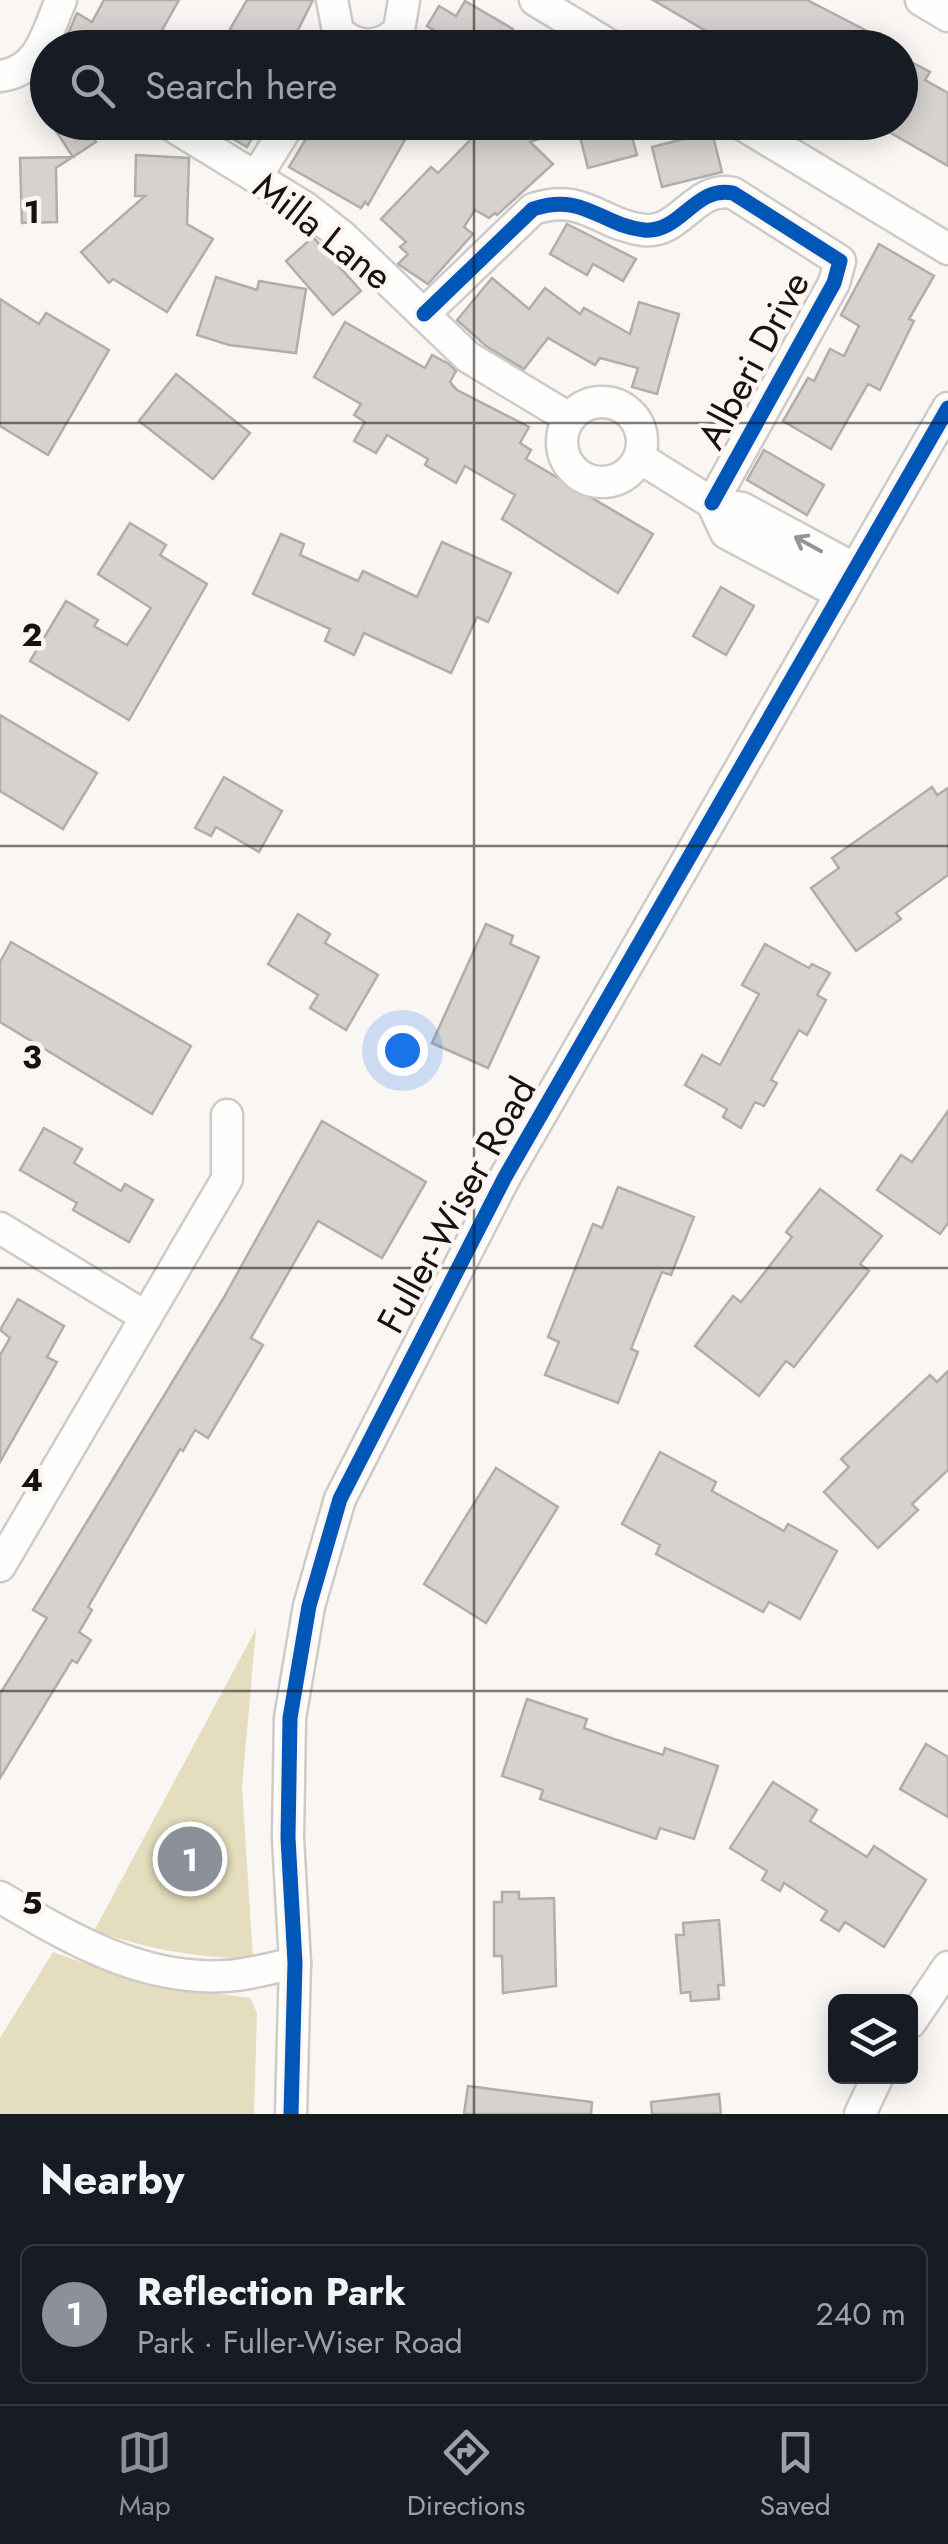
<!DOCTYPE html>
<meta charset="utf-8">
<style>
:root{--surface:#171b24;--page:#20242c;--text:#f1f3f6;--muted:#9ea1a6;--line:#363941;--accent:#8c9099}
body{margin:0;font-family:Jost,sans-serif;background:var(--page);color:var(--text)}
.controls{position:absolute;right:30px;bottom:30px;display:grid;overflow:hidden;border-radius:15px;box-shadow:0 5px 25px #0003}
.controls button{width:90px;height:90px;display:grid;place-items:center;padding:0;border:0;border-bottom:2px solid var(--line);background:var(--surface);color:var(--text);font:50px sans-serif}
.you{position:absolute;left:402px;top:1050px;width:35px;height:35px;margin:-25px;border:8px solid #fff;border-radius:50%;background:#1a73e8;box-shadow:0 0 0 15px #1a73e833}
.badge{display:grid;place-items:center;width:65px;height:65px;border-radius:50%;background:var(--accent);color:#fff;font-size:32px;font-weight:700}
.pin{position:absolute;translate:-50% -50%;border:5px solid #fff;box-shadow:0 2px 10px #0006}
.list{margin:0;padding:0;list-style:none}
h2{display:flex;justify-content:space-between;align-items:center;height:130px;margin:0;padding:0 40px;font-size:42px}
h2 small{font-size:32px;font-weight:400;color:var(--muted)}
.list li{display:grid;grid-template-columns:65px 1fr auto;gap:30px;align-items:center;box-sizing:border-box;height:140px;margin:0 20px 20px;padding:0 20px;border:2px solid var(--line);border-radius:15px}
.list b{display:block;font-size:38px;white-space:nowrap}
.list p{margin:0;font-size:32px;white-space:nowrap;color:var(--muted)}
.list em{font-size:32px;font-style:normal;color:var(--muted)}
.icon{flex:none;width:55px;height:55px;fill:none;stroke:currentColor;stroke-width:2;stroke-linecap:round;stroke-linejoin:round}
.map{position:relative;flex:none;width:948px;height:2114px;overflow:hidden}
.search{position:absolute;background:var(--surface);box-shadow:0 5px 25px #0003;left:30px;right:30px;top:30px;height:110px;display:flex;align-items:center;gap:25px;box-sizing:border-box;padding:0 35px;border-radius:55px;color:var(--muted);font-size:38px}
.sheet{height:290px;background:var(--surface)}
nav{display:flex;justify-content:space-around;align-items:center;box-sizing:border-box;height:140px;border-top:2px solid var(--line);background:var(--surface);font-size:28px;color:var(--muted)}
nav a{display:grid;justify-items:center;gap:5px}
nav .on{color:var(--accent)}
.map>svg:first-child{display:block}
</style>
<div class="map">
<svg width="948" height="2114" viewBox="0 0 948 2114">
<rect width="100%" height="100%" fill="#f9f6f4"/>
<g fill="#e4debe">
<path d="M256 1629 242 1787 253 1958C197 1959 147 1948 94 1931Z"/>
<path d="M53 1952 140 1983 250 1998 257 2013 254 2114H0V2038Z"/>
</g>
<g fill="#d6d2cf" stroke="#b0adaa" stroke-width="2.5">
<path d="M104 0H179L152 48H62L77 13 92 22Z"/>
<path d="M247 0H313L289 48H237L243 36 230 29Z"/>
<path d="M653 0H807L900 48H735Z"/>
<path d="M465 1 513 29 503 48H436L443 36 427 26 439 6 456 16Z"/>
<path d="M900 56 930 72 925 80 948 93V166L872 122H900Z"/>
<path d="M50 122H83L96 142 56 168 57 222 22 223 20 158 73 157Z"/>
<path d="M204 122H261L247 147Z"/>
<path d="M316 122H415L368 205 365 202 361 208 289 167Z"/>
<path d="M464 122H628L637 155 588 168 577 125 530 142 553 164 497 215 495 213 489 218 475 210 464 227 473 234 428 284 398 264 408 254 400 247 406 242 381 219 431 167 438 173 476 134Z"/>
<path d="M712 132 722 172 662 187 652 147Z"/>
<path d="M136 155 189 158 187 224 213 239 167 312 113 279 109 283 81 252 145 196H135Z"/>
<path d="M567 224 636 259 623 281 593 264 587 275 550 254Z"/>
<path d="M313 237 361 291 333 315 286 261Z"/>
<path d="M879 244 934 276 909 319 914 321 880 390 868 384 831 449 783 421 808 378 814 381 830 349 844 356 859 326 841 315Z"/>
<path d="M216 277 257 290 259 281 306 289 296 353 229 345 197 335Z"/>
<path d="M492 278 529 309 545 288 580 314 584 308 630 334 639 302 679 314 657 394 632 387 638 368 600 358 595 365 548 338 524 369 486 346 457 320Z"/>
<path d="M0 299 39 324 46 313 109 350 48 455 0 426Z"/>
<path d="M345 322 425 368 432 355 449 364 456 371 450 382 457 390 529 427 520 443 531 450 526 459 653 534 618 593 502 519 515 495 465 466 456 483 425 465 428 459 387 435 376 453 354 441 365 422 354 415 361 404 314 377Z"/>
<path d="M176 374 250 433 213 479 139 421Z"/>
<path d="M764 450 824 485 807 515 747 480Z"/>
<path d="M130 523 166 545 160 555 207 584 129 720 30 661 66 601 98 620 94 626 127 645 151 608 98 574Z"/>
<path d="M281 534 304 544 300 555 358 581 363 571 417 597 442 542 511 573 488 622 477 617 451 673 364 633 354 655 325 641 330 629 253 594Z"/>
<path d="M721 587 754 606 726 655 693 636Z"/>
<path d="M0 715 97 773 63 829 0 791Z"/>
<path d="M224 777 282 811 259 852 216 827 211 836 195 828Z"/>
<path d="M932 787 937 795 948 788V875L896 913 901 919 856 951 811 888 839 868 832 858Z"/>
<path d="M298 914 330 934 325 943 378 975 346 1030 310 1008 318 995 268 964Z"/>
<path d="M486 924 513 936 510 944 539 957 488 1068 432 1043Z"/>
<path d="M11 942 191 1046 152 1114 0 1022V962Z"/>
<path d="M765 944 809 968 812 964 830 973 817 995 826 1000 807 1035 799 1030 771 1080 777 1083 764 1106 755 1102 741 1128 723 1117 727 1109 685 1085 702 1055 720 1065 759 994 742 985Z"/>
<path d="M948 1111V1223L940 1234 877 1190 901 1155 912 1162Z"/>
<path d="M322 1121 426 1182 382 1258 318 1221 251 1338 263 1345 208 1438 195 1430 183 1451 180 1449 88 1607 92 1610 79 1632 91 1640 77 1663 72 1660 0 1778V1694L47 1618 33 1610 223 1299Z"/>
<path d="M44 1128 82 1149 74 1163 121 1191 125 1184 153 1200 129 1242 73 1210 77 1203 20 1170Z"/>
<path d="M618 1187 694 1217 671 1275 662 1272 650 1301 631 1349 638 1352 618 1403 545 1375 559 1342 548 1337 593 1224 602 1228Z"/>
<path d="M820 1189 882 1236 860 1264 869 1271 794 1367 786 1361 759 1396 695 1346 733 1296 741 1302 761 1277 792 1237 786 1232Z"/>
<path d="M18 1299 64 1326 47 1357 57 1362 0 1462V1355L10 1338 0 1330Z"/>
<path d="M948 1371V1470L912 1504 918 1510 878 1548 824 1492 849 1467 841 1459 930 1375 937 1382Z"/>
<path d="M660 1452 716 1482 712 1491 784 1531 788 1524 837 1551 800 1619 769 1602 763 1612 656 1554 660 1545 622 1524Z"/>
<path d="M496 1468 558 1507 486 1623 424 1584Z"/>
<path d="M527 1699 587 1719 584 1728 614 1739 663 1755 665 1748 718 1766 694 1839 660 1828 656 1839 540 1799 543 1790 502 1776Z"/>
<path d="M926 1744 948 1757V1817L900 1789Z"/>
<path d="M773 1782 817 1810 810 1821 867 1857 874 1846 926 1880 884 1947 845 1922 839 1931 821 1920 827 1911 784 1883 780 1891 762 1880 767 1871 730 1848Z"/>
<path d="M502 1892H519V1899L554 1898 556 1986 503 1993 502 1956H494V1902H502Z"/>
<path d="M719 1920 724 1985H718L719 1999 691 2001 690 1992 681 1993 676 1935H684L683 1923Z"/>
<path d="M468 2086 592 2102 591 2114H464Z"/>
<path d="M719 2094 721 2114H652L651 2102Z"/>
</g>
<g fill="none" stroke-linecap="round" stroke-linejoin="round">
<g stroke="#cfcac7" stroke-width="35">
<g id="minor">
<path d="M332 0 338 31C358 50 380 49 399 30L404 0"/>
<path d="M535 0 614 48"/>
<path d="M921 0 948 16"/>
<path d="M0 76C40 72 47 32 61 0"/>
<path d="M166 122 306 208 342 236 468 357 569 418"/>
<path d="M738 122 948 249"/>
<path d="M256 177 290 122"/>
<path d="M424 314 533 209C584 192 600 225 644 230 680 234 695 185 733 193L840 261 834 283 712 503"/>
<circle cx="602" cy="442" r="40"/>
<path d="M640 458 712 503 742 508 855 569"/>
<path d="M712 503 726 533 841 594"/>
<path d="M0 1228 146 1317"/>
<path d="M0 1566 227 1179V1115"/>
<path d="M0 1897C69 1938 141 1981 225 1976 248 1975 272 1968 295 1963"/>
<path d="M910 2023 948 1967"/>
<path d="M291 2114 295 1963 288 1838 290 1718 309 1606 340 1499 505 1177 948 408"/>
<path d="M860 2114 878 2076"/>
</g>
</g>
<use href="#minor" stroke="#fefefd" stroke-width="30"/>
<g stroke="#fcf5f1" stroke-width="21">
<g id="cycleway">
<path d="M424 314 533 209C584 192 600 225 644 230 680 234 695 185 733 193L840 261 834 283 712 503"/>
<path d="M291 2114 295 1963 288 1838 290 1718 309 1606 340 1499 505 1177 948 408"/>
</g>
</g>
<use href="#cycleway" stroke="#0057b8" stroke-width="15"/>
</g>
<defs><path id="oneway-shaft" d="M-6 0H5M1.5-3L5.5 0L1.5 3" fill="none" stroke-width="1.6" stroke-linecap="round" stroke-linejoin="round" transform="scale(2.5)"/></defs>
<use stroke="#969492" href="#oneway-shaft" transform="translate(808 544) rotate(-151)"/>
<path fill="none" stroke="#18120f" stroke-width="2.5" stroke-opacity="0.55" d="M474 0V48M474 122V2114M0 423H948M0 846H948M0 1268H948M0 1691H948"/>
<g text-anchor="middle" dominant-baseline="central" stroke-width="9" stroke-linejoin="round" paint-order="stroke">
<g font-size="38" fill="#18120f" stroke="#fcf5f1">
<text transform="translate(323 231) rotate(38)">Milla Lane</text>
<text transform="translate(753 360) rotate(-62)">Alberi Drive</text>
<text transform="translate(456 1205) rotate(-61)">Fuller-Wiser Road</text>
</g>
</g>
<g font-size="32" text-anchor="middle" font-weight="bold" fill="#18120f" stroke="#fcf5f1" stroke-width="9" stroke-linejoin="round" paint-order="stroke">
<text x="32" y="223">1</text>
<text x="32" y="646">2</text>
<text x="32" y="1068">3</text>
<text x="32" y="1491">4</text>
<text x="32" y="1914">5</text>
</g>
</svg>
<div class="controls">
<button><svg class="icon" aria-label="layers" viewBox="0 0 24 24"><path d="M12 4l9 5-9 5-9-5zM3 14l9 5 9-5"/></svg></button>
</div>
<div class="you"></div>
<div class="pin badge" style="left:190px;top:1859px">1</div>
<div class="search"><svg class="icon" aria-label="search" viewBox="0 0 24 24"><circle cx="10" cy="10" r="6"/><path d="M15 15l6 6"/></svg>Search here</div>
</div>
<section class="sheet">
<h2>Nearby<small></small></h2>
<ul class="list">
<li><span class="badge">1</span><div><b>Reflection Park</b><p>Park · Fuller-Wiser Road</p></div><em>240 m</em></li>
</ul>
</section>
<nav>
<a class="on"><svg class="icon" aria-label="map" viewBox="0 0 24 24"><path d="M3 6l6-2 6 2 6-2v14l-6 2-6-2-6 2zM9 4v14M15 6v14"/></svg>Map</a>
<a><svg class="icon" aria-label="directions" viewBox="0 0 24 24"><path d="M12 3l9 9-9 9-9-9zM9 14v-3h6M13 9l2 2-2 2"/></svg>Directions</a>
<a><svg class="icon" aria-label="saved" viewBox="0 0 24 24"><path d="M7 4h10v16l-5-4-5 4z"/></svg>Saved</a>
</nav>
